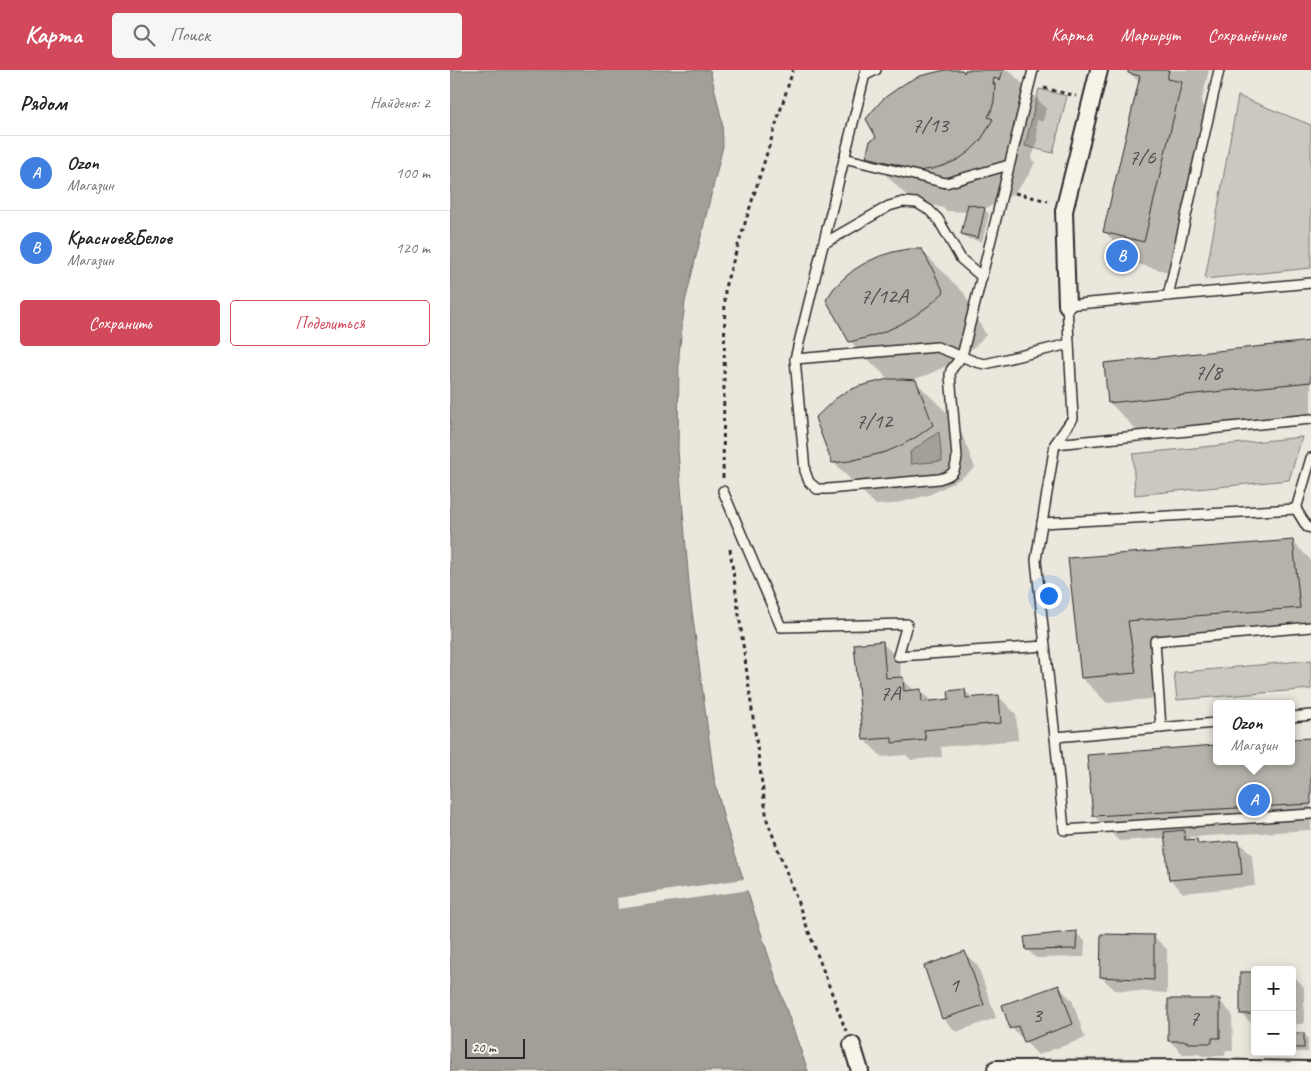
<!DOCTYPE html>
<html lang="ru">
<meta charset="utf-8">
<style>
:root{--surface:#fff;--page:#f6f6f6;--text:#202124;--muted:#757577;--line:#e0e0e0;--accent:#d1495b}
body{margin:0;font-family:Caveat,sans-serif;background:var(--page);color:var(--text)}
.controls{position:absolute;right:15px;bottom:15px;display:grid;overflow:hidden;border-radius:5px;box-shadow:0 2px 12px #0003}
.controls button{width:45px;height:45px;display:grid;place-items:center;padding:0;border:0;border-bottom:1px solid var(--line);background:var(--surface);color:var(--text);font:25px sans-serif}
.scale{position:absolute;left:15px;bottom:12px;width:60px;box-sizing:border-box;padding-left:5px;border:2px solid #2b2b2b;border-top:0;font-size:14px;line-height:18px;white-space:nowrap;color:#2b2b2b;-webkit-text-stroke:4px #f7f3e8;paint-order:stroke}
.you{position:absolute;left:598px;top:525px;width:18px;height:18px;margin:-12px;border:4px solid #fff;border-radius:50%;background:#1a73e8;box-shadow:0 0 0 8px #1a73e833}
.badge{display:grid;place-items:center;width:32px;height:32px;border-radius:50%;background:var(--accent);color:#fff;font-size:16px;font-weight:700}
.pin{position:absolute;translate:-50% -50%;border:2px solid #fff;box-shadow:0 1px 5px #0006}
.popup{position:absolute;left:763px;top:630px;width:82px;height:65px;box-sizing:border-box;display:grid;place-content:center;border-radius:5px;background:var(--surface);filter:drop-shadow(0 1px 4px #0005);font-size:16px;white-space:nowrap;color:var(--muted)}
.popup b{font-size:19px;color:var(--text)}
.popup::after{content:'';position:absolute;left:50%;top:100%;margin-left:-10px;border:10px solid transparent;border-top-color:var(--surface)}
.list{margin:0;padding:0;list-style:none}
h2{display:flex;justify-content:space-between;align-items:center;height:65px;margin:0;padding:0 20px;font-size:21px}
h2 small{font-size:16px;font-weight:400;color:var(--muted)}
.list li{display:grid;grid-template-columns:32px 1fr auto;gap:15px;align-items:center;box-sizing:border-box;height:75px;padding:0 20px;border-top:1px solid var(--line)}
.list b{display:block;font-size:19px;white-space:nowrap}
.list p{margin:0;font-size:16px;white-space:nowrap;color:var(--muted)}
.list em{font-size:16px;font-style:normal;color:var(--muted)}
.actions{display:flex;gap:10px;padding:15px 20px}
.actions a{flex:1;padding:11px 0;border:1px solid var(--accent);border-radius:5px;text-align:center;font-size:18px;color:var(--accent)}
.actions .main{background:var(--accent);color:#fff}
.icon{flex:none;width:28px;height:28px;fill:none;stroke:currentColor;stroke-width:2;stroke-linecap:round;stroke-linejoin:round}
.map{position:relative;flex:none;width:861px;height:1001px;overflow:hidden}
header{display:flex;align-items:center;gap:30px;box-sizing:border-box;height:70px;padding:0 25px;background:var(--accent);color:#fff}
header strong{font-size:24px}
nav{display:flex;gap:28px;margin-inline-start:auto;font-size:18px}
.search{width:350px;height:45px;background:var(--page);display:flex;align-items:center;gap:12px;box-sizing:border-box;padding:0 18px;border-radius:5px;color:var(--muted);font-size:19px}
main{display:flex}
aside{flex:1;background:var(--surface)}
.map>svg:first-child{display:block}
</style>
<header>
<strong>Карта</strong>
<div class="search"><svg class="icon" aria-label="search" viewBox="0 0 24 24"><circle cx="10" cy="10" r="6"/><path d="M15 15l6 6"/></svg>Поиск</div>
<nav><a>Карта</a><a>Маршрут</a><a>Сохранённые</a></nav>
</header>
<main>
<aside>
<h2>Рядом<small>Найдено: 2</small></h2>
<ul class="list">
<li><span class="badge" style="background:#3f7fe0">A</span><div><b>Ozon</b><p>Магазин</p></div><em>100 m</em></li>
<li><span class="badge" style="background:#3f7fe0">B</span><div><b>Красное&amp;Белое</b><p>Магазин</p></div><em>120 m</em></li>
</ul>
<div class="actions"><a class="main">Сохранить</a><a>Поделиться</a></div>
</aside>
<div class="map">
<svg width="861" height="1001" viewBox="0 0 861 1001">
<rect width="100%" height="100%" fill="#ebe7dd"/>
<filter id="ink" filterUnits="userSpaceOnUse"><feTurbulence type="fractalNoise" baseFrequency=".02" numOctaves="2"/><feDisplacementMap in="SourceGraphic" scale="10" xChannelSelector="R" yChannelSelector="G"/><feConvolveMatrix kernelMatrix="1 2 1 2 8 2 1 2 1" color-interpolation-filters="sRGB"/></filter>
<g filter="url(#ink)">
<g fill="#cbc8bf" stroke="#7b7a75">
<path d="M589 19 617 26 603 83 575 76Z"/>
<path d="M788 26 861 55V198L755 209Z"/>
<path d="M489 362 492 391 461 394 460 382Z"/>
<path d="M852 367 839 410 685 425 683 384Z"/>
<path d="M861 590V619L727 630 724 603Z"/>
</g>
<path fill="#a29f98" stroke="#72716c" d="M0 0H260L272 51 273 76 235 232 229 284 228 381 240 526 264 707 275 753 334 933 358 1001H0Z"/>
<path fill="#ebe7dd" d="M294 809H297L300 820 168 839 167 828Z"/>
<g fill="#0003">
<path d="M517 0H559L596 38 593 52 587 50 586 57 587 58V74L581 89 585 92 580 103 572 114 563 124 552 131 534 139 539 144 532 172 516 168 512 164 518 142 497 141 493 138 460 129 417 86 515 4Z"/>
<path d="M680 0H759L751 33 764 46 726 204 687 194 654 161 690 13 679 2Z"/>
<path d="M471 180 514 223 536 265 524 277 509 288 494 297 477 305 459 311H465L508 354 525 398 511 408 495 417 479 425 443 434 426 435 383 392 439 310 400 271Z"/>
<path d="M861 272V347L691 365 659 332Z"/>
<path d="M843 472 861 490V563L702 575 710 628 657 633 632 608 620 490Z"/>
<path d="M432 573 450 590 451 608 465 621 470 620 482 632 500 630 515 621 523 628 548 626 566 644 568 670 491 677 492 687 461 690 456 685 432 687 415 670Z"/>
<path d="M861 669V760L739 767 743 771 747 770 752 775 789 772 802 785 805 816 733 823 720 809 716 768 669 771 644 746 639 686 766 676V691H842V670Z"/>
<path d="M626 863 635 871 634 887 586 888 577 879Z"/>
<path d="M703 866 717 879V923L665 920 651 907Z"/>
<path d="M515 883 528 896 546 948 506 962 493 948Z"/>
<path d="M805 903V957L791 943Z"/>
<path d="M842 904 854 917V954H846V959H842Z"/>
<path d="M609 917 622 930 635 968 588 985 562 958 554 936Z"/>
<path d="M769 930 782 944 783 981H775V986H752L749 984H733L719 970Z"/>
<path d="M842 964H854L858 968V982H842Z"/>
</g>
<g fill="#b5b2ab" stroke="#2b2b2b">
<path d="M495 0H512L514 3 515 0H553L550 10 544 8 543 14H545L544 31 542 39 538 47 543 49 537 60 530 71 520 81 509 89 496 95 482 99 467 101 453 99V96L416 87 420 71 426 67 416 49 425 38 434 28 457 12 470 6Z"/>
<path d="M678 0H719L717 9 732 12 694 172 653 162 690 6 678 3Z"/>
<path d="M518 134 535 138 528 168 511 164Z"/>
<path d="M458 179H472L494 222 481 234 466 245 451 254 434 262 416 268 399 272 376 230 384 218 394 208 405 199 417 192 430 186 443 182Z"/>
<path d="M861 271V312L658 333 654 293Z"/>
<path d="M438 309H452L466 310 483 355 468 366 452 375 436 382 400 391 382 393 365 348 385 329 397 321 410 316Z"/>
<path d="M843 470 850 538 678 551 686 603 631 608 618 488Z"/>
<path d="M433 571 436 608 453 607 454 621 471 619 472 632 499 629 498 621 515 619 516 628 549 625 551 653 474 660 476 670 442 673V668L413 670 404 574Z"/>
<path d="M861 668V734L643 746 637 685 766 675V691H842V669Z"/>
<path d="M734 760 735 770 747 769 748 774 789 771 792 804 719 810 714 762Z"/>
<path d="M627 861 626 879 576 880 574 867Z"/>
<path d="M651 864 704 865V910L650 907Z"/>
<path d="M515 881 534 935 492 949 474 896Z"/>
<rect x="790" y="902" width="15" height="42"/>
<path d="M609 915 623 954 574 972 568 956 560 959 552 935Z"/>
<path d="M718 929H770V968H762V973H737V971H718Z"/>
<rect x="842" y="963" width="12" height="15"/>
</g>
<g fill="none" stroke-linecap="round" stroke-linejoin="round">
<g stroke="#2b2b2b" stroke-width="12">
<g id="service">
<path d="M416 0 345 289 355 401 359 412 367 419H378L489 409C504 405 505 402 507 387L500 305 501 300 512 286 583 0"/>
<path d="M414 6 426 0"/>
<path d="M394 88 496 113 559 95"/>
<path d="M373 174 439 136 453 132 467 133 479 140 488 149 511 189 532 207"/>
<path d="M718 226 769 0"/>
<path d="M345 289 487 277 526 292 535 294 619 274"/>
<path d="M605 374 861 349"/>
<path d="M861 388 846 439 857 457 861 458"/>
<path d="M273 421 331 557 457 554 448 586 595 576 586 490 605 374 623 348 617 235 861 213"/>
<path d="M592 453 846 439"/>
<path d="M595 576 605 667 766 653"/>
<path d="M842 647 861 645"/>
<path d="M711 658 705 571 861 557"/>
<path d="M605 667 614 760 861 744"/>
</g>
</g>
<g stroke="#2b2b2b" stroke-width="20">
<g id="minor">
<path d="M617 235 614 141 649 0"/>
<path d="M402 975 410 1001"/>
<path d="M751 998 861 1000"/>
<path d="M546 999 751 998 752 1001"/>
</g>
</g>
<g stroke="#2b2b2b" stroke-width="3" stroke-dasharray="4 4" stroke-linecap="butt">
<path d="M594 18 626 26"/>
<path d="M565 123 598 131"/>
<path d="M273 408 275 217 343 0"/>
<path d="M280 479 317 750 396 961"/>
</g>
<use href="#service" stroke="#f7f3e8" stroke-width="9"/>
<use href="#minor" stroke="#f7f3e8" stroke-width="16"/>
</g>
</g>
<g text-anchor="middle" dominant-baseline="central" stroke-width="4.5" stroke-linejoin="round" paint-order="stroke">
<g font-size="22" fill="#4e4d4b">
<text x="480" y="55">7/13</text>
<text x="692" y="87">7/6</text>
<text x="434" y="226">7/12А</text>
<text x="758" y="302">7/8</text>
<text x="424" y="351">7/12</text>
<text x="440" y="623">7А</text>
<text x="504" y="915">1</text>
<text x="587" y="945">3</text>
<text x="744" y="948">7</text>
</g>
</g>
</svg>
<div class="controls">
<button>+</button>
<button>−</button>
</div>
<div class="scale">20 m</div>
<div class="you"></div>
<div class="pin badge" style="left:804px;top:730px;background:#3f7fe0">A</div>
<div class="popup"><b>Ozon</b>Магазин</div>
<div class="pin badge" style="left:672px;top:186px;background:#3f7fe0">B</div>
</div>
</main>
